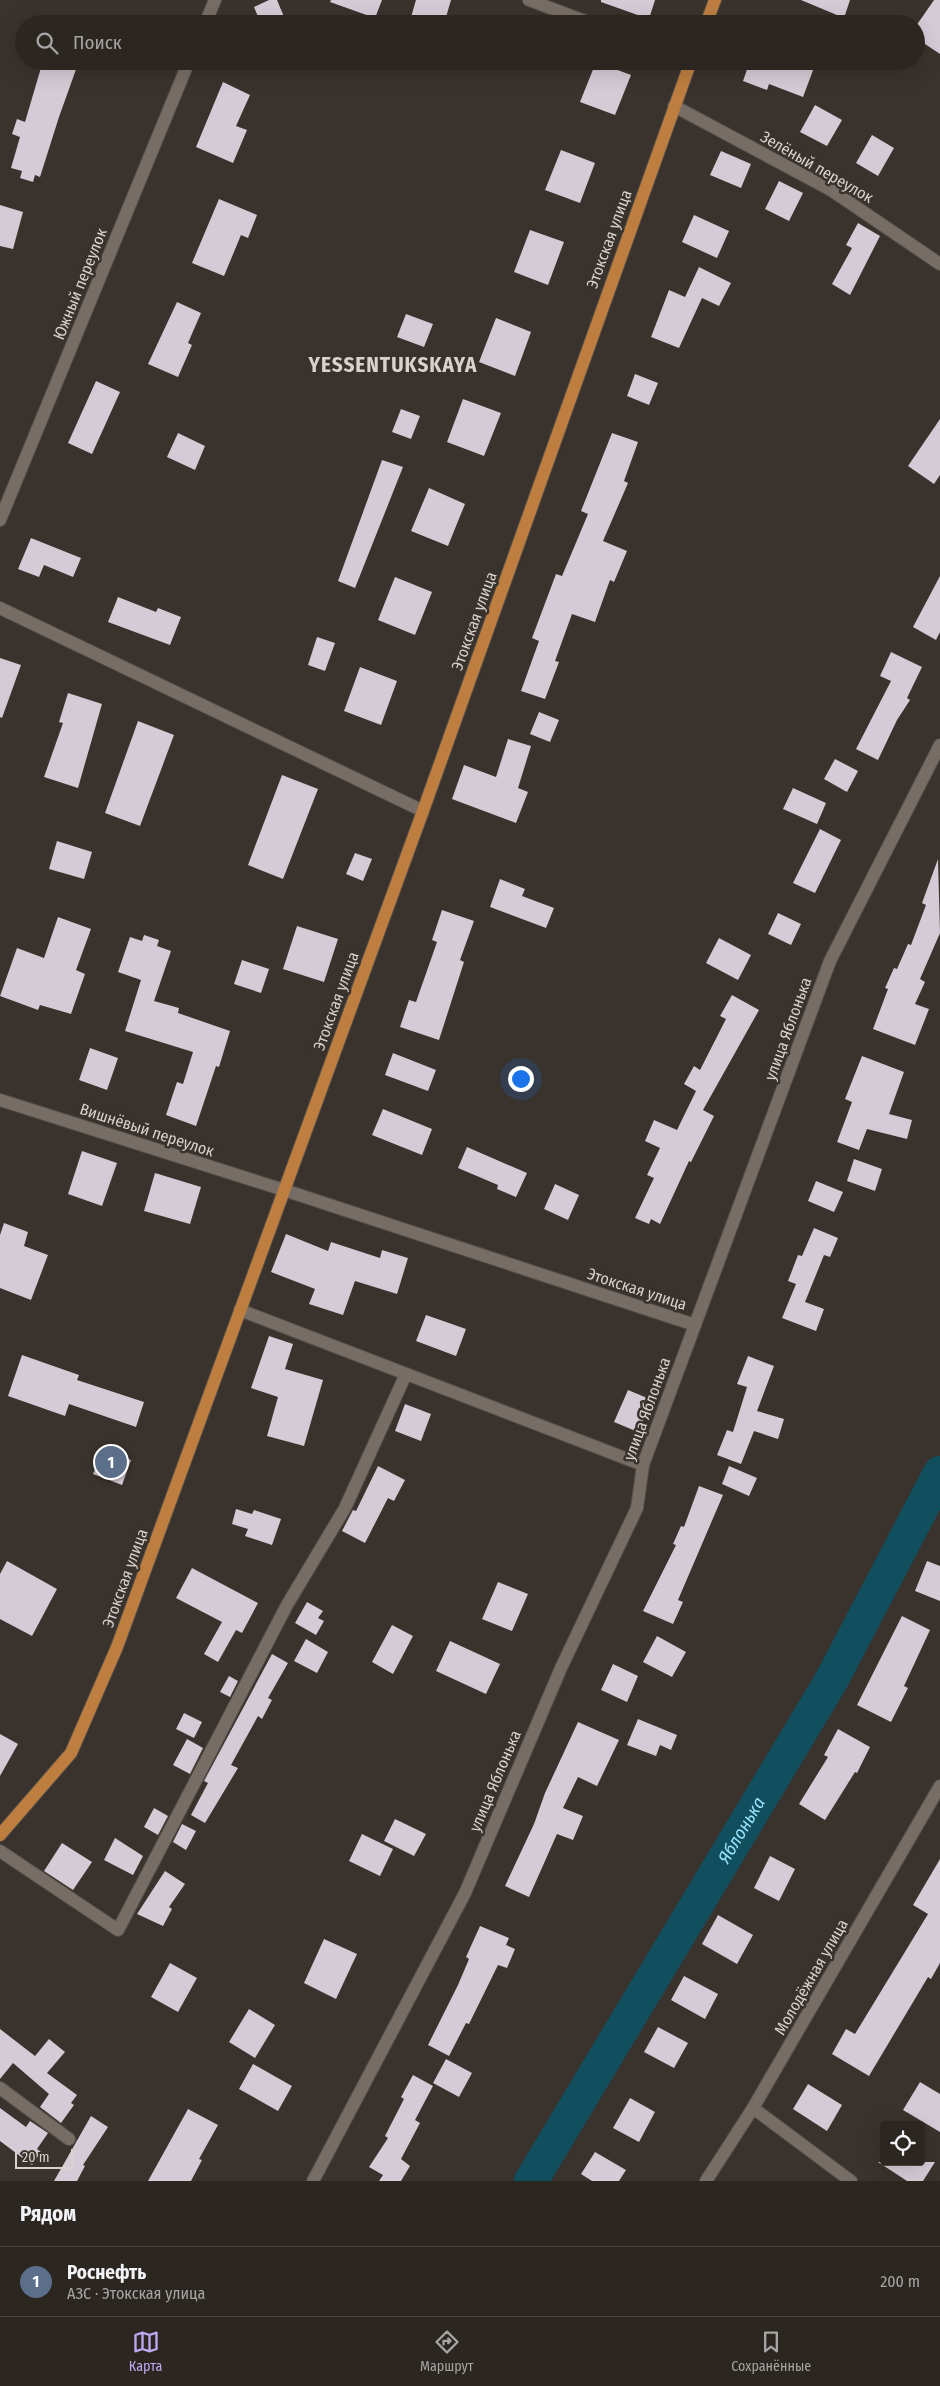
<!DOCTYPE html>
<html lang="ru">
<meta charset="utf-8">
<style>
:root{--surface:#2c2621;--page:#342e2a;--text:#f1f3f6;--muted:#a6a5a5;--line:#48433f;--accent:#bea9f5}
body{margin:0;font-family:"Fira Sans Condensed",sans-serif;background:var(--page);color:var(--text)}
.controls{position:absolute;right:15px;bottom:15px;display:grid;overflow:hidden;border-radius:5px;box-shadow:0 5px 20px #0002}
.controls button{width:45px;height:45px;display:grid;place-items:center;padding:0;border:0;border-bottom:1px solid var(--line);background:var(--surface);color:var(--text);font:25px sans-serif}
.scale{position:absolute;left:15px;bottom:12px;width:58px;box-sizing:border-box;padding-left:5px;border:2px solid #d8d3cf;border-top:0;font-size:14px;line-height:18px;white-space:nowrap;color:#d8d3cf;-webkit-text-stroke:4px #3a322c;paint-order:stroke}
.you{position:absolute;left:520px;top:1078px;width:18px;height:18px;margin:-12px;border:4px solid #fff;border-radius:50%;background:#1a73e8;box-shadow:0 0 0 8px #1a73e833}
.badge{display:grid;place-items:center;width:32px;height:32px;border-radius:50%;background:var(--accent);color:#fff;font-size:16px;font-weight:700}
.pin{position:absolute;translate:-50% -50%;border:2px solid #fff;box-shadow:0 1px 5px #0006}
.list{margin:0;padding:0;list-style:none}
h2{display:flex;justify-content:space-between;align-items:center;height:65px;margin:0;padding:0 20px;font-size:21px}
h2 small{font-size:16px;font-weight:400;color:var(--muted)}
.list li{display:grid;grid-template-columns:32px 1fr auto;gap:15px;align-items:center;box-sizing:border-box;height:70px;padding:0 20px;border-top:1px solid var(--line)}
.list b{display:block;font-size:19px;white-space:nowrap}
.list p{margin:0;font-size:16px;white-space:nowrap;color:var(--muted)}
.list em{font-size:16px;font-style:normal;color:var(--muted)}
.icon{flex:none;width:28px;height:28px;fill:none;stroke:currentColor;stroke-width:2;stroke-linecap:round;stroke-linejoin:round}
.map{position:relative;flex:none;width:940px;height:2181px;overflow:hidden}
.search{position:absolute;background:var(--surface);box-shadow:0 5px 20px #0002;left:15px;right:15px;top:15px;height:55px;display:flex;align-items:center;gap:12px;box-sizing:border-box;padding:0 18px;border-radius:28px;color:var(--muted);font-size:19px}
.sheet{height:135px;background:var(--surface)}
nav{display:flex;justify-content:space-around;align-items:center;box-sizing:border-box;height:70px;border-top:1px solid var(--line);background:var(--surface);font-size:14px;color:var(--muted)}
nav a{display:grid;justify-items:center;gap:2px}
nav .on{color:var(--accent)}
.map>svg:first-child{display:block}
</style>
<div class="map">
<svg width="940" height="2181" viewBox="0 0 940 2181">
<rect width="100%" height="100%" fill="#3a322c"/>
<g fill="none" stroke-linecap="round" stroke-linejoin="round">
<path stroke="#114e5e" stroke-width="34" id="s1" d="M531 2181 831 1681 940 1473"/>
</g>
<g fill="#d3cbd5">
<path d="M269 0H277L287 24H261L254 7Z"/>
<path d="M331 0H382L375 18 330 2Z"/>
<path d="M416 0H451L444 24H409Z"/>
<path d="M601 0H655L649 19 601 2Z"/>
<path d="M801 0H850L844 18Z"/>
<path d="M934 0H940V54L916 38V26Z"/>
<path d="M43 61H79L59 117 40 177 35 175 33 182 20 178 22 171 11 168 20 137 12 134 17 119 25 122Z"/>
<path d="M750 61H805L815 65 803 97 769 84 767 90 743 81Z"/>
<path d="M596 62 631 75 615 115 580 102Z"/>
<path d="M223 82 250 95 236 126 247 130 233 163 196 147Z"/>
<path d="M815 105 842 120 827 146 800 132Z"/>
<path d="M872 135 894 148 878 176 856 163Z"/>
<path d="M561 150 595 163 580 203 545 190Z"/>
<path d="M721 151 751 164 741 188 710 175Z"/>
<path d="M779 181 803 193 789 221 765 209Z"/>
<path d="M219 199 257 215 248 238 241 235 224 276 192 263Z"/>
<path d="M0 205 23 212 13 249 0 246Z"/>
<path d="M694 215 729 231 717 258 682 242Z"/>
<path d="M858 223 880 236 850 295 832 284 852 248 846 245Z"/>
<path d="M530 230 564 242 548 285 514 272Z"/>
<path d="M699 267 731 283 719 306 702 298 679 348 651 337 669 290 685 297Z"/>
<path d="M177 302 201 313 188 343 192 345 178 377 148 364Z"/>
<path d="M406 314 433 324 424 347 397 337Z"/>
<path d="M496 318 531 332 515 376 479 362Z"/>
<path d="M635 374 658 383 649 405 627 396Z"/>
<path d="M96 381 120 392 92 454 68 443Z"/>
<path d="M463 399 501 413 484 456 447 442Z"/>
<path d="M401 409 420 416 411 439 392 432Z"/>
<path d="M940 419V475L934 484 908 466Z"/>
<path d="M178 433 205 446 195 470 167 457Z"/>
<path d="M612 433 638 442 624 481 628 483 603 541 627 551 614 582 610 580 595 622 572 614 555 661 559 662 545 699 521 691 539 641 532 638 556 574 562 576 588 514 581 511Z"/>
<path d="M382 460 403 467 355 588 338 581Z"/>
<path d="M429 488 465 504 448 546 411 531Z"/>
<path d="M31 538 81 558 73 577 44 565 39 577 18 569Z"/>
<path d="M940 576V632L936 640 913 627Z"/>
<path d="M395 577 432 592 415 635 378 620Z"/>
<path d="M118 597 156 612 158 608 181 617 170 645 108 622Z"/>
<path d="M317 637 335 643 325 671 308 665Z"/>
<path d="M891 652 922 667 907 698 910 700 897 720 878 760 856 749 891 681 880 676Z"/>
<path d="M0 658 21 665 2 718 0 717Z"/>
<path d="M360 667 397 681 381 725 344 711Z"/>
<path d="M68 693 102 704 78 788 44 777 63 723 59 722Z"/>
<path d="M539 712 559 720 550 742 530 734Z"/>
<path d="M138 721 174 735 140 826 105 813Z"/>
<path d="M508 739 531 746 518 788 528 792 516 823 452 799 464 765 496 777Z"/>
<path d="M835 759 858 771 847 792 824 779Z"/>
<path d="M282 775 318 789 283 879 248 865Z"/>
<path d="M793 788 826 803 817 824 783 809Z"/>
<path d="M820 829 841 840 815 893 793 883Z"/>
<path d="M57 841 92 852 84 879 49 869Z"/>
<path d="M355 853 372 859 363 881 346 874Z"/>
<path d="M938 859 940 933 920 979 925 982 915 1004 929 1009 915 1045 873 1029 888 989 885 988 894 968 897 969 908 944 911 945 926 905 922 903Z"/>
<path d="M500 879 525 889 522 896 554 908 546 928 490 907Z"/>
<path d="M442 910 474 921 460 960 464 962 439 1040 400 1027 409 1000 416 1002 437 942 432 940Z"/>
<path d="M778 913 801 924 791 945 768 934Z"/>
<path d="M58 917 91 929 76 970 85 974 71 1014 40 1005 38 1010 0 996 17 948 44 958Z"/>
<path d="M297 926 338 939 324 982 283 969Z"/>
<path d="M144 935 159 940 157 946 171 951 154 1001 179 1008 178 1013 230 1031 219 1067 216 1066 196 1126 166 1115 177 1082 183 1084 193 1052 125 1031 141 980 118 972 130 937 142 941Z"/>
<path d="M719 938 751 955 738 980 706 963Z"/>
<path d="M242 960 269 969 261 993 234 984Z"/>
<path d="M732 995 759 1010 703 1110 714 1116 691 1162 689 1161 660 1224 651 1219 649 1224 635 1218 654 1178 647 1175 660 1148 645 1141 654 1120 677 1130 696 1091 684 1084 694 1066 700 1070 726 1019 720 1016Z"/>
<path d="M90 1048 118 1058 107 1090 79 1080Z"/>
<path d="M393 1053 436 1070 428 1091 385 1075Z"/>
<path d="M862 1056 904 1072 889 1114 912 1120 907 1139 867 1129 859 1150 837 1142 852 1102 845 1099Z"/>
<path d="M383 1109 432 1129 422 1155 372 1135Z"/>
<path d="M467 1147 527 1173 516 1197 497 1189 498 1185 458 1168Z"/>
<path d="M82 1151 117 1163 102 1206 68 1194Z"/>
<path d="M854 1159 882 1169 875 1191 847 1181Z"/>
<path d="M155 1173 201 1187 190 1224 144 1211Z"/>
<path d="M816 1181 843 1192 834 1212 808 1201Z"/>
<path d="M555 1184 579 1195 568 1220 544 1209Z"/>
<path d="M4 1223 28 1232 24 1246 48 1255 31 1300 0 1288V1235Z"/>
<path d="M814 1228 838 1238 830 1257 824 1255 805 1302 824 1309 816 1331 782 1318 796 1284 788 1281 798 1255 802 1256Z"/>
<path d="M286 1234 328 1251 331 1242 380 1258 382 1250 408 1258 397 1294 355 1281 343 1315 309 1304 315 1289 271 1272Z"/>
<path d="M426 1315 466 1329 456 1356 416 1341Z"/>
<path d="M269 1336 293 1344 285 1369 323 1380 304 1446 267 1436 278 1397 251 1388Z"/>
<path d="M22 1355 79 1375 77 1380 144 1402 136 1427 69 1404 65 1416 8 1396Z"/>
<path d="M748 1356 774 1366 757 1411 784 1419 778 1439 754 1431 741 1464 717 1455 727 1430 733 1432 747 1387 737 1384Z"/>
<path d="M628 1390 652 1400 638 1432 614 1422Z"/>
<path d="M405 1404 431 1414 421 1441 395 1431Z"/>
<path d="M103 1450 131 1460 122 1485 93 1474Z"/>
<path d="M378 1466 405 1480 394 1501 388 1498 365 1543 342 1531 353 1510 356 1511Z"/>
<path d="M729 1466 757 1478 749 1496 722 1484Z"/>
<path d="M699 1486 723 1495 678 1600 683 1602 673 1624 643 1611 676 1545 673 1544 681 1526 684 1527Z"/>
<path d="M236 1509 252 1514 254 1510 281 1519 272 1545 245 1536 248 1529 232 1524Z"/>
<path d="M7 1561 57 1589 32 1636 0 1619V1574Z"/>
<path d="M927 1561 940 1566V1601L915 1591Z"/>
<path d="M192 1568 258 1603 242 1633 236 1630 218 1662 204 1654 222 1622 176 1598Z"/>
<path d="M498 1582 528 1594 512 1631 482 1619Z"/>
<path d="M307 1602 323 1611 318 1618 324 1621 316 1635 295 1623Z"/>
<path d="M902 1616 930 1630 904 1686 908 1688 891 1722 857 1705Z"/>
<path d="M392 1625 413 1636 393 1674 372 1662Z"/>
<path d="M657 1636 686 1652 672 1677 643 1662Z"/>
<path d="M306 1639 328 1652 317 1673 294 1661Z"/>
<path d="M450 1641 500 1664 486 1694 436 1671Z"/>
<path d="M272 1654 288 1663 268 1698 272 1700 262 1719 258 1716 231 1765 238 1768 205 1823 191 1815 208 1783 204 1781Z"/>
<path d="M613 1664 638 1676 627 1702 601 1690Z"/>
<path d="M229 1676 238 1681 230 1697 220 1692Z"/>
<path d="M184 1713 202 1722 194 1738 176 1729Z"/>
<path d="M638 1719 677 1735 671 1750 660 1745 656 1756 627 1745Z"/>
<path d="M578 1722 619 1740 597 1786 578 1777 563 1808 583 1816 573 1840 557 1834 529 1897 505 1886 534 1824 545 1793Z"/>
<path d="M838 1729 870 1747 857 1773 855 1772 825 1820 799 1804 828 1757 824 1755Z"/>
<path d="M0 1734 18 1744 0 1776Z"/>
<path d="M187 1739 203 1748 190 1774 173 1765Z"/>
<path d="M154 1808 168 1816 158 1835 144 1827Z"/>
<path d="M395 1819 426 1834 414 1856 384 1841Z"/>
<path d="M182 1824 196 1831 186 1850 173 1842Z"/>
<path d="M362 1834 393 1849 380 1876 349 1861Z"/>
<path d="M115 1838 143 1856 133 1875 104 1860Z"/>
<path d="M62 1843 92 1862 73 1890 44 1871Z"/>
<path d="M770 1856 795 1869 779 1901 754 1888Z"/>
<path d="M940 1859V1963L931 1979 928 1977 869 2076 832 2054 846 2029 855 2034 928 1914 913 1905Z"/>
<path d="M165 1871 185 1884 169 1907 172 1909 163 1926 137 1914Z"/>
<path d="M718 1915 753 1935 737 1964 702 1944Z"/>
<path d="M480 1926 509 1938 506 1945 515 1949 507 1968 498 1965 469 2024 466 2023 449 2056 428 2045 458 1985 469 1959 466 1957Z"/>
<path d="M324 1939 357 1954 336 1999 304 1983Z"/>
<path d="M170 1963 197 1978 178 2012 151 1997Z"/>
<path d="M684 1976 718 1994 705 2019 671 2000Z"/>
<path d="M249 2009 275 2025 255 2058 229 2042Z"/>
<path d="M658 2027 688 2043 674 2068 644 2052Z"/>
<path d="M0 2029 35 2056 49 2039 65 2052 47 2073 77 2095 71 2103 74 2105 61 2123 40 2107 49 2094 13 2063 0 2079Z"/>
<path d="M446 2059 472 2073 459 2097 433 2083Z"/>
<path d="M253 2064 292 2086 278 2111 239 2089Z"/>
<path d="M413 2075 433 2086 415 2120 420 2123 401 2159 410 2166 401 2181H379L383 2175 369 2167 388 2138 385 2136 404 2099 401 2097Z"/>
<path d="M920 2082 940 2094V2132L903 2110Z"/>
<path d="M808 2084 842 2105 827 2131 793 2109Z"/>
<path d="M630 2098 655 2112 639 2142 613 2128Z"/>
<path d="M0 2108 26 2127 30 2121 48 2133 37 2149 41 2152 32 2165 0 2141Z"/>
<path d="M188 2109 218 2125 199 2159 202 2160 191 2181H148Z"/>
<path d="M91 2116 108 2127 83 2165 85 2166 77 2181H54Z"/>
<path d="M595 2152 626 2170 619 2181H592L581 2174Z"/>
<path d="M878 2162H935L923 2181H907Z"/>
</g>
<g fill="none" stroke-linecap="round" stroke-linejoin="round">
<g stroke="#544e48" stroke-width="14">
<g id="minor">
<path d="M529 0 593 24"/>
<path d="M205 24 215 0"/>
<path d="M674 106 831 190 940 264"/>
<path d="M0 520 189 61"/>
<path d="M0 608 423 811"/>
<path d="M0 1100 284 1190 695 1325"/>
<path d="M240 1310 643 1465"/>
<path d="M0 1851 118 1930 287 1605 345 1508 406 1374"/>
<path d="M0 2088 69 2139"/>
<path d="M753 2108 851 2181"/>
<path d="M313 2181 465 1893 561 1668 637 1508 643 1465 830 961 940 745"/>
<path d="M706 2181 753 2108 940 1786"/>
</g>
</g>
<g stroke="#544e48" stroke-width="14">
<g id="major">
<path d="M706 24 715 0"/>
<path d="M0 1835 71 1753 117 1647 423 811 691 61"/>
</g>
</g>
<use href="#minor" stroke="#766d66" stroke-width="12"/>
<use href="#major" stroke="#bd7e40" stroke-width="12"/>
</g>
<g text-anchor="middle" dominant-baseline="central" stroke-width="5" stroke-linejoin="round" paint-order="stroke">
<g font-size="16" fill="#d8d3cf" stroke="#3a322c">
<text transform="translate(817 167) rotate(30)">Зелёный переулок</text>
<text transform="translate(609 239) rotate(-70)">Этокская улица</text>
<text transform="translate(80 284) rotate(-68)">Южный переулок</text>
<text transform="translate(474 621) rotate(-70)">Этокская улица</text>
<text transform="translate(336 1001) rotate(-70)">Этокская улица</text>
<text transform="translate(788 1029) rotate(-70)">улица Яблонька</text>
<text transform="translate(147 1130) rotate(18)">Вишнёвый переулок</text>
<text transform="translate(637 1289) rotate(18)">Этокская улица</text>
<text transform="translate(647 1409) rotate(-70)">улица Яблонька</text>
<text transform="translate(125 1578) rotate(-70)">Этокская улица</text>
<text transform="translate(495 1781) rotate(-67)">улица Яблонька</text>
<text transform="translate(811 1977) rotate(-60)">Молодёжная улица</text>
</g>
<g font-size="18" font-style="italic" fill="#98e4fd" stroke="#3a322c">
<text stroke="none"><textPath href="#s1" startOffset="409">Яблонька</textPath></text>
</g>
<g font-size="21" font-weight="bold" letter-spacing="1" fill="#d8d3cf" stroke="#3a322c">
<text x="393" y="365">YESSENTUKSKAYA</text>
</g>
</g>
</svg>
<div class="controls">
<button><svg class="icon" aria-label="locate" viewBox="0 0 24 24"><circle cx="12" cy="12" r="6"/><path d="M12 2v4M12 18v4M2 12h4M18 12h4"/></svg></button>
</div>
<div class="scale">20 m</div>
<div class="you"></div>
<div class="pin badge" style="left:111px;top:1462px;background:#5c6f8a">1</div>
<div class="search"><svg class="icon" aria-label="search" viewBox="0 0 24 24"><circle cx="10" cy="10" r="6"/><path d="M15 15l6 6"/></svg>Поиск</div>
</div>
<section class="sheet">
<h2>Рядом<small></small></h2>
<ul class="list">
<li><span class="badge" style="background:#5c6f8a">1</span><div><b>Роснефть</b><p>АЗС · Этокская улица</p></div><em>200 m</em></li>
</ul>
</section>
<nav>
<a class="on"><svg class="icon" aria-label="map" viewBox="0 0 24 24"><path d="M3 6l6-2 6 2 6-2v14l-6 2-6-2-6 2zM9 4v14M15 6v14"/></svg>Карта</a>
<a><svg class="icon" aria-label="directions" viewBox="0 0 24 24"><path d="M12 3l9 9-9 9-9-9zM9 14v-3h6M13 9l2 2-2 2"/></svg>Маршрут</a>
<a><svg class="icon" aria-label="saved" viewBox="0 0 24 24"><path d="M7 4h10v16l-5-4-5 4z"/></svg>Сохранённые</a>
</nav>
